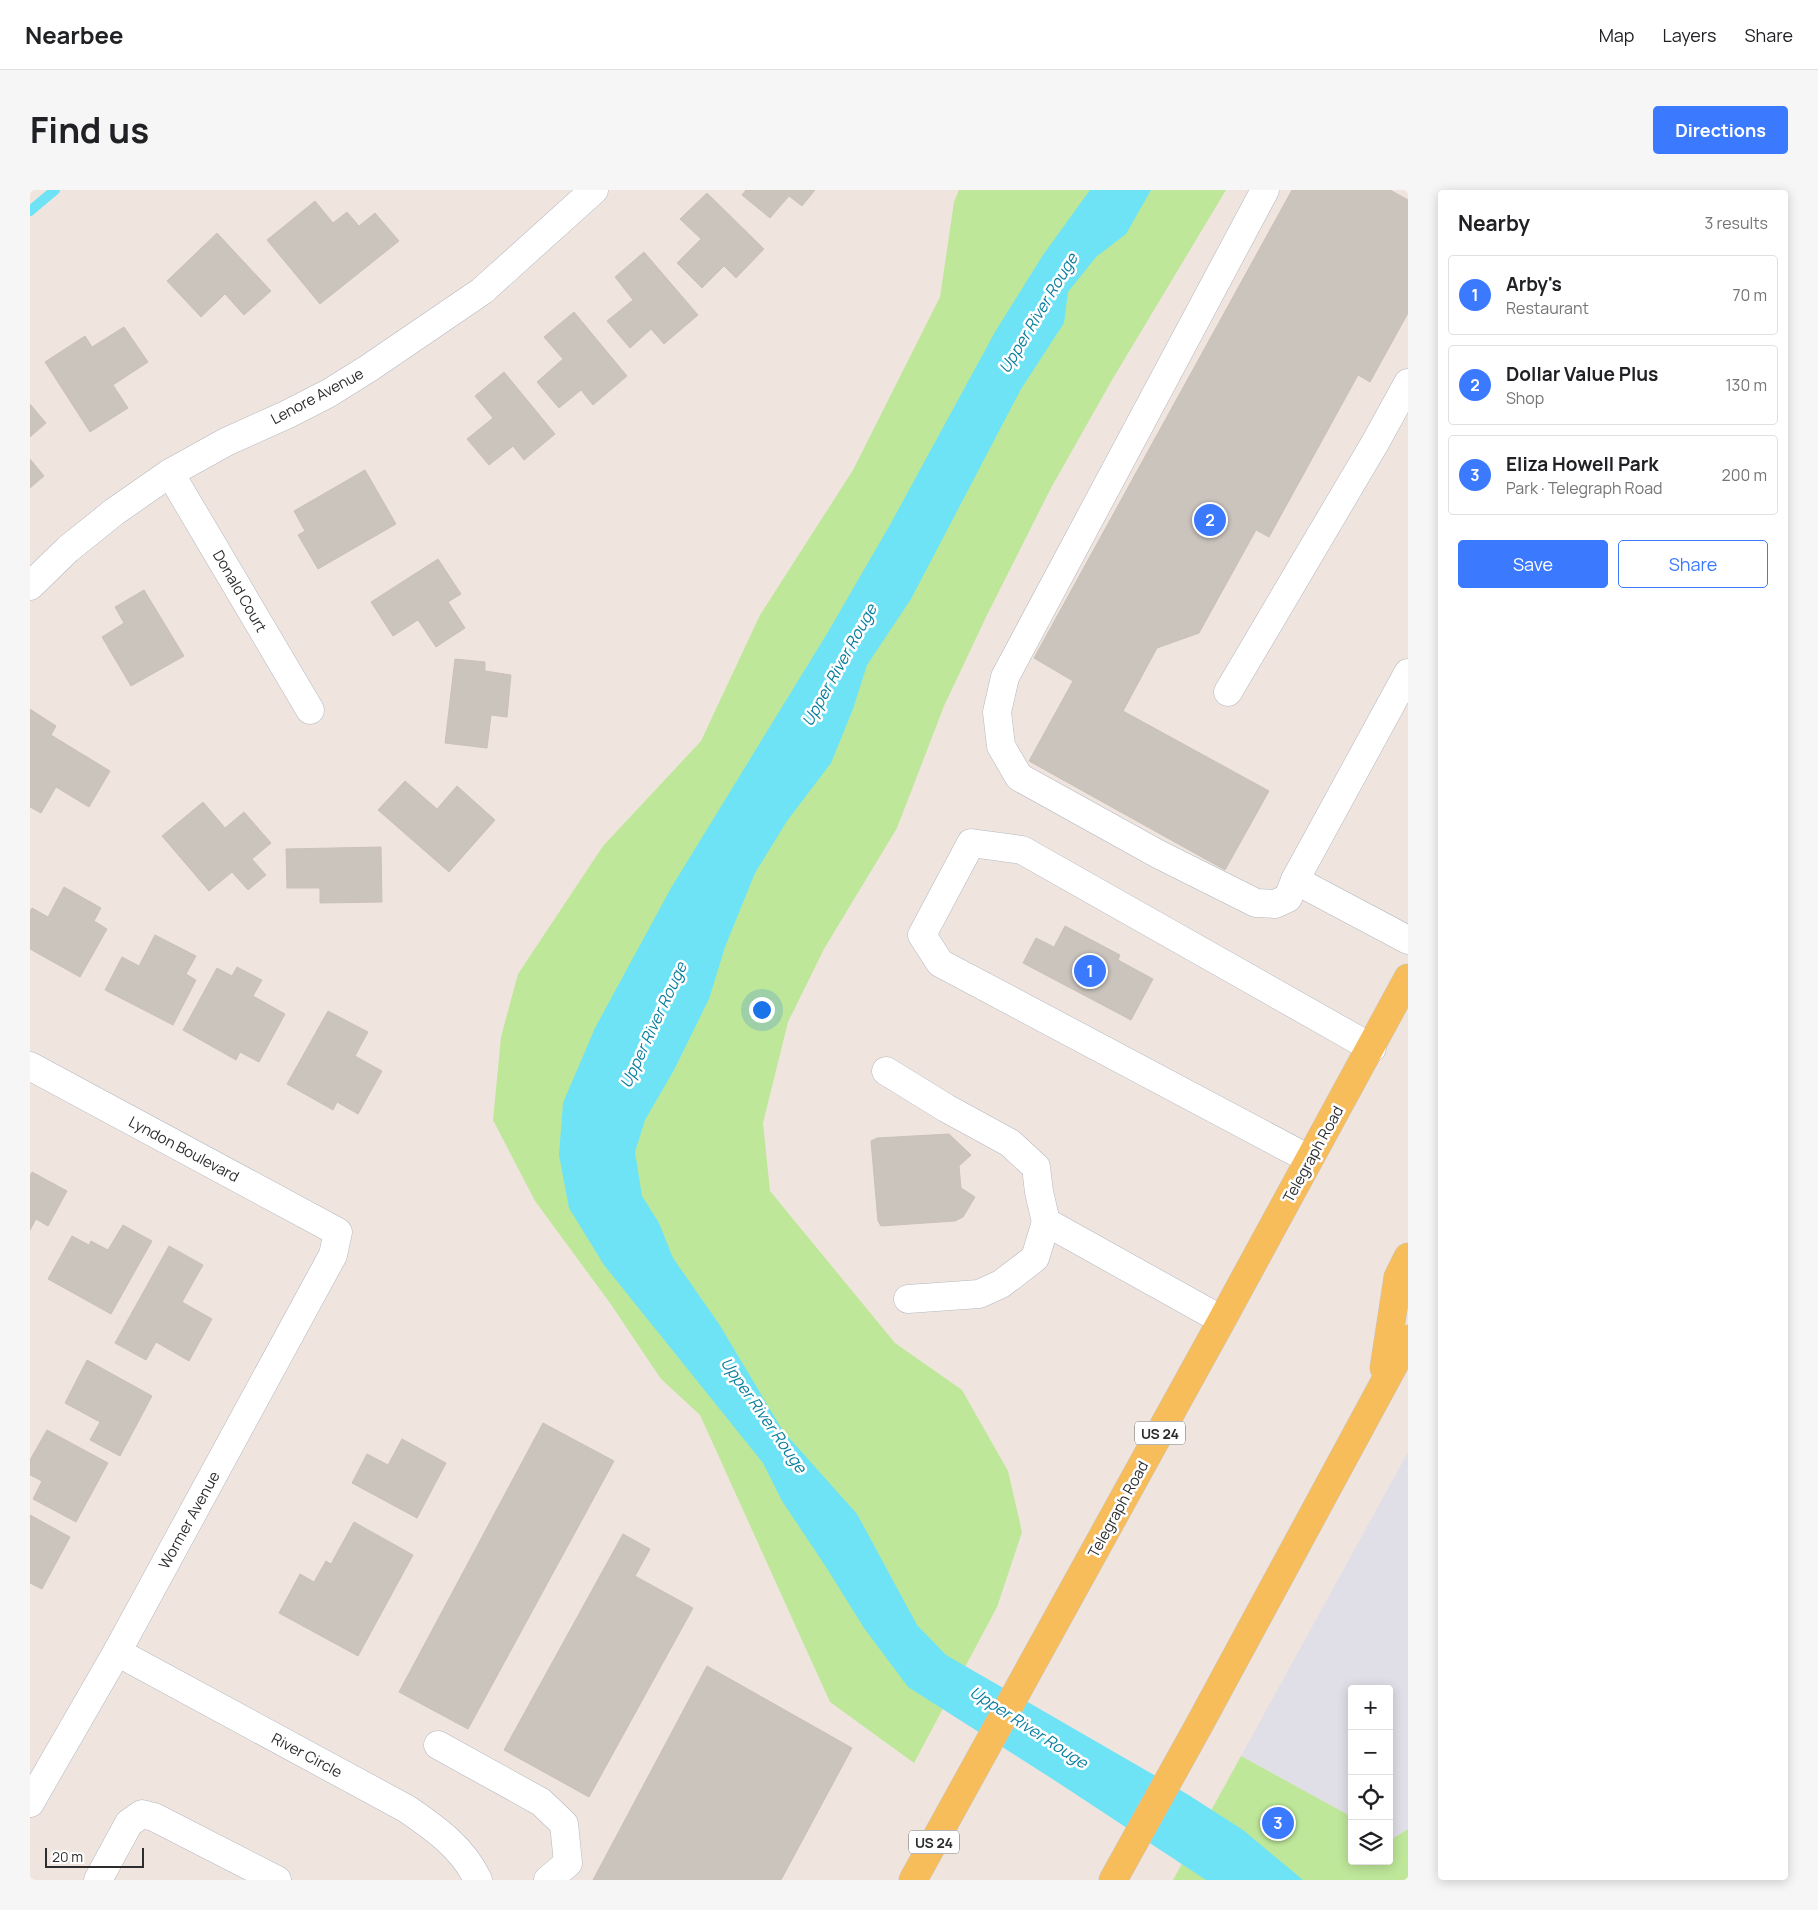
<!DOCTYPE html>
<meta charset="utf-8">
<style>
:root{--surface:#fff;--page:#f6f6f6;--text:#202124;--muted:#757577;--line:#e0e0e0;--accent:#3b7aff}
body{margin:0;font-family:Manrope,sans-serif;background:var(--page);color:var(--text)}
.controls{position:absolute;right:15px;bottom:15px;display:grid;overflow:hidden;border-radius:5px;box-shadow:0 2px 12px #0003}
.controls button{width:45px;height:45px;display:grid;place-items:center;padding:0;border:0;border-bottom:1px solid var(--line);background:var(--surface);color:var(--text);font:25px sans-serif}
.scale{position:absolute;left:15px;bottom:12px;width:99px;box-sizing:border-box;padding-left:5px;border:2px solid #2d2d2d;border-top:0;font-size:14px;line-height:18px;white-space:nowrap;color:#2d2d2d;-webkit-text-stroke:4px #fff;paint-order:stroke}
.you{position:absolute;left:731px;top:819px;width:18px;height:18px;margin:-12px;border:4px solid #fff;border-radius:50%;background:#1a73e8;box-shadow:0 0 0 8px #1a73e833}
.badge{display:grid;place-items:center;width:32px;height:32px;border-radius:50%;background:var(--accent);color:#fff;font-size:16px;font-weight:700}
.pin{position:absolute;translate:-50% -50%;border:2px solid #fff;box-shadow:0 1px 5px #0006}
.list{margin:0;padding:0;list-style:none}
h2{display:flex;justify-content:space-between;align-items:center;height:65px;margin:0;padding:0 20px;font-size:21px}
h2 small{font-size:16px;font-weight:400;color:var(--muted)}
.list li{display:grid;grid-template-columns:32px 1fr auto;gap:15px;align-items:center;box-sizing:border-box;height:80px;margin:0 10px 10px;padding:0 10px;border:1px solid var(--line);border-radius:5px}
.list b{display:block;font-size:19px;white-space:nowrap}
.list p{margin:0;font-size:16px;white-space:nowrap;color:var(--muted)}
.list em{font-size:16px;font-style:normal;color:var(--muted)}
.actions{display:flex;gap:10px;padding:15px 20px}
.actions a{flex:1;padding:11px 0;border:1px solid var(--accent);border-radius:5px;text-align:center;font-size:18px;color:var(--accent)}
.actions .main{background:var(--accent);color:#fff}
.icon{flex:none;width:28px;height:28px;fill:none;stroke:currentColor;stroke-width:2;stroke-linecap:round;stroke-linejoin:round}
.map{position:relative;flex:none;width:1378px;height:1690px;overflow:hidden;border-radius:5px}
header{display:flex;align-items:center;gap:30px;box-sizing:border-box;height:70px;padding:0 25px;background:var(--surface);border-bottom:1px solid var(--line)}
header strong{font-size:24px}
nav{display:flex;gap:28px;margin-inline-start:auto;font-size:18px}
.intro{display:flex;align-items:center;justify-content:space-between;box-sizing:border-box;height:120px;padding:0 30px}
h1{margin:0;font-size:35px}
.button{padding:12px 22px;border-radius:5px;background:var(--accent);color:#fff;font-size:18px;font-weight:700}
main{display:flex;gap:30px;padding:0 30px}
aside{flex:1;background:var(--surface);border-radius:5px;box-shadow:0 2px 12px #0003}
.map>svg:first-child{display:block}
</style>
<header>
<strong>Nearbee</strong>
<nav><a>Map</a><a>Layers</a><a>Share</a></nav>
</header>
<div class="intro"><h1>Find us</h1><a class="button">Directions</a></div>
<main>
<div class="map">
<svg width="1378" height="1690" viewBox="0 0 1378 1690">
<rect width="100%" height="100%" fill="#efe5de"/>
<path fill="#e0dfe7" d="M1378 1262V1639L1362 1649 1359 1648V1499H1322V1627L1211 1566Z"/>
<g fill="#bee799">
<path d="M929 0H1196L1082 190 1021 298 957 425 914 516 867 638 794 759 758 832 733 933 740 1001 865 1153 932 1200 978 1281 992 1342 967 1417 884 1573 800 1512 670 1225 631 1189 580 1113 505 1011 463 930 471 847 488 784 573 656 671 551 730 425 823 280 910 107 924 12Z"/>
<path d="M1211 1566 1322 1627V1671H1359V1648L1362 1649 1378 1639V1690H1143Z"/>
</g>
<path fill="#6de3f5" d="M1060 0H1121L1096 44 1066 67 1038 102 1034 133 991 199 881 409 837 475 823 519 801 573 757 631 725 683 695 757 679 809 644 880 615 930 605 962 612 1006 629 1033 643 1068 689 1134 753 1241 827 1324 887 1435 916 1465 1157 1604 1213 1640 1273 1690H1176L1024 1590 878 1497 834 1438 796 1377 752 1311 733 1273 574 1075 539 1018 529 965 533 913 565 838 641 698 798 442 861 333 965 142 1013 65Z"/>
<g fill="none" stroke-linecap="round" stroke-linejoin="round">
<path stroke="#6de3f5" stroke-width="10" d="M0 21 25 0"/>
</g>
<g fill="#cac4bd" stroke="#cac1b8">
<path d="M716 0H785L772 16 759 6 740 28 712 5Z"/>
<path d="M1262 0H1360L1378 10V123L1340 192 1328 185 1239 347 1226 340 1169 443 1127 458 1093 521 1239 601 1195 680 999 571 1043 491 1004 468Z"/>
<path d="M677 3 734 59 706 88 694 76 672 98 647 73 671 49 650 29Z"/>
<path d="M285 11 303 33 317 22 329 36 345 23 369 51 290 114 237 50Z"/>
<path d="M187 43 241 101 214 125 195 104 171 127 137 91Z"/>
<path d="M614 62 668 125 634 154 621 139 600 158 577 131 603 110 585 87Z"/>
<path d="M544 122 597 186 563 215 551 200 529 218 507 192 533 169 514 147Z"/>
<path d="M94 137 118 172 83 195 98 218 60 242 15 172 55 146 62 157Z"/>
<path d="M474 182 525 244 494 270 483 256 459 275 437 249 463 228 445 206Z"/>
<path d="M0 214 16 233 0 247Z"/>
<path d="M0 269 14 286 0 298Z"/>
<path d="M335 280 366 334 288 379 268 345 275 341 264 321Z"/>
<path d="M408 369 431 404 418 412 435 438 406 457 388 430 363 446 341 412Z"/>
<path d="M114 400 154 466 101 496 72 447 94 433 85 417Z"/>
<path d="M425 469 455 472V481L481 485 477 527 461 525 457 558 415 553Z"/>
<path d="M0 519 26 536 21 545 80 581 59 617 26 597 11 623 0 617Z"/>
<path d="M375 591 407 619 427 596 465 630 419 682 348 620Z"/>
<path d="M173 612 195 638 214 622 241 653 222 669 236 685 218 700 202 682 179 701 132 646Z"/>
<path d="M351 657 352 712 290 713V698H257L256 659Z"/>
<path d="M34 697 71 718 64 731 77 739 50 787 0 759V721L2 718 18 727Z"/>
<path d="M1035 736 1090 765 1088 770 1123 789 1101 830 993 773 1006 748 1024 757Z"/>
<path d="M125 745 166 766 156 784 166 790 143 835 75 800 92 767 109 776Z"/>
<path d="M207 777 232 790 223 806 255 824 229 872 210 862 206 870 153 840 187 778 202 786Z"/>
<path d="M298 821 338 842 325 866 352 881 328 924 307 912 303 920 257 894Z"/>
<path d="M919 944 941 965 929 976 931 998 945 1007 933 1027 925 1031 851 1036 848 1031 841 951 847 948Z"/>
<path d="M2 982 37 1001 18 1036 6 1029 0 1040V986Z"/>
<path d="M93 1035 122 1051 81 1124 18 1089 42 1046 59 1055 61 1051 78 1060Z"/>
<path d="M139 1056 173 1075 152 1112 182 1129 159 1171 126 1152 116 1170 85 1153Z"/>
<path d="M57 1170 122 1206 90 1266 60 1250 70 1232 35 1213Z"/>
<path d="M513 1233 584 1271 438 1539 369 1502Z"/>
<path d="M17 1240 78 1273 46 1332 3 1309 12 1291 0 1285V1270Z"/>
<path d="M372 1249 416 1273 387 1328 322 1293 337 1264 358 1275Z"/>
<path d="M0 1325 40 1347 12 1399 0 1393Z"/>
<path d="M324 1332 383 1365 328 1466 249 1423 270 1384 284 1392 296 1371 301 1374Z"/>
<path d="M593 1344 620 1359 605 1386 663 1418 559 1607 474 1560Z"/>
<path d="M677 1476 822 1558 751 1690H563Z"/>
</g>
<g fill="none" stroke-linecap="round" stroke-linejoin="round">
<g stroke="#b3b7c1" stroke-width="29">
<g id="minor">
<path d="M1235 0 975 487 967 522 971 556 989 587 1128 664 1226 713 1245 714 1258 708 1265 690"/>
<path d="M140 283 280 520"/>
<path d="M0 396 38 359 84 322 140 283 196 252 258 224 299 203 339 178 452 101 564 0"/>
<path d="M1378 483 1265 690 1378 750"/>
<path d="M1198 502 1345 253 1378 193"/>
<path d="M0 876 308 1042 303 1065 87 1462 0 1613"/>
<path d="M856 881 916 918 980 953 1006 977 1009 1002 1016 1032"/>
<path d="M1279 969 910 773 892 745 941 653 992 660 1342 858"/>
<path d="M878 1109 949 1104 971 1094 1005 1068 1016 1032 1192 1130"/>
<path d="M87 1462 377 1619C406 1639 433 1658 448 1690"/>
<path d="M408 1555 511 1612 534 1634 538 1673 518 1690"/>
<path d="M68 1690 99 1633 112 1624 124 1627 247 1690"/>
</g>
</g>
<g stroke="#c8c8c8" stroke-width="29">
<g id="major">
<path d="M1354 1178 1368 1087 1378 1067"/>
<path d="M883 1690 1192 1130 1378 788"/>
<path d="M1083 1690 1168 1537 1378 1149"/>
</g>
</g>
<use href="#minor" stroke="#fff" stroke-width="28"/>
<use href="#major" stroke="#f8bd5b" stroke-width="28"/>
</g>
<g text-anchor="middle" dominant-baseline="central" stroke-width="5" stroke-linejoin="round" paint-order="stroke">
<g fill="#fff" stroke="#6c6c6c" stroke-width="1">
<rect x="1105" y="1231.5" width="50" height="23" rx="4"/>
<rect x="879" y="1640.5" width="50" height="23" rx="4"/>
</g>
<g font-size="14" font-weight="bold" fill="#2d2d2d">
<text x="1130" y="1243">US 24</text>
<text x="904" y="1652">US 24</text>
</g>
<g font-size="15" fill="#2d2d2d" stroke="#fff">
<text transform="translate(287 206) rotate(-28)">Lenore Avenue</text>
<text transform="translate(210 401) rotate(60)">Donald Court</text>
<text transform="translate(154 959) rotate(28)">Lyndon Boulevard</text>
<text transform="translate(1283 964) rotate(-61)">Telegraph Road</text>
<text transform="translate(1088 1319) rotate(-61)">Telegraph Road</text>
<text transform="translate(159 1330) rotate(-61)">Wormer Avenue</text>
<text transform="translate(277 1565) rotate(28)">River Circle</text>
</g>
<g font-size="16" font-style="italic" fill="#087f9f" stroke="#fff">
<text transform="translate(1008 123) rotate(-59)">Upper River Rouge</text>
<text transform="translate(809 475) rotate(-61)">Upper River Rouge</text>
<text transform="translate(623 835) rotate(-65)">Upper River Rouge</text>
<text transform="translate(734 1225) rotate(55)">Upper River Rouge</text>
<text transform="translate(999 1537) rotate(33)">Upper River Rouge</text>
</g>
</g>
</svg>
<div class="controls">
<button>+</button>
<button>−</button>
<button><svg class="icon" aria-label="locate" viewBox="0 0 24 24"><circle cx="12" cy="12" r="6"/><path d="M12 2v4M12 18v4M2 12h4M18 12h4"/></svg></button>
<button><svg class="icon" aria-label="layers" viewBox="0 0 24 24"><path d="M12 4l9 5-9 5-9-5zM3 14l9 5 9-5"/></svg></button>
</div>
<div class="scale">20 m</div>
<div class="you"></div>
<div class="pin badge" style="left:1060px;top:781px">1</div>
<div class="pin badge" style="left:1180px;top:330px">2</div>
<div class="pin badge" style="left:1248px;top:1633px">3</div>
</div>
<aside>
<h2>Nearby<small>3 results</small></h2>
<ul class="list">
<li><span class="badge">1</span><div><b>Arby's</b><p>Restaurant</p></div><em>70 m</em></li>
<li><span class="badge">2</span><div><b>Dollar Value Plus</b><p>Shop</p></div><em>130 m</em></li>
<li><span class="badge">3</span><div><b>Eliza Howell Park</b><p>Park · Telegraph Road</p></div><em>200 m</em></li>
</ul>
<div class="actions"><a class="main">Save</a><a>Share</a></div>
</aside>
</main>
